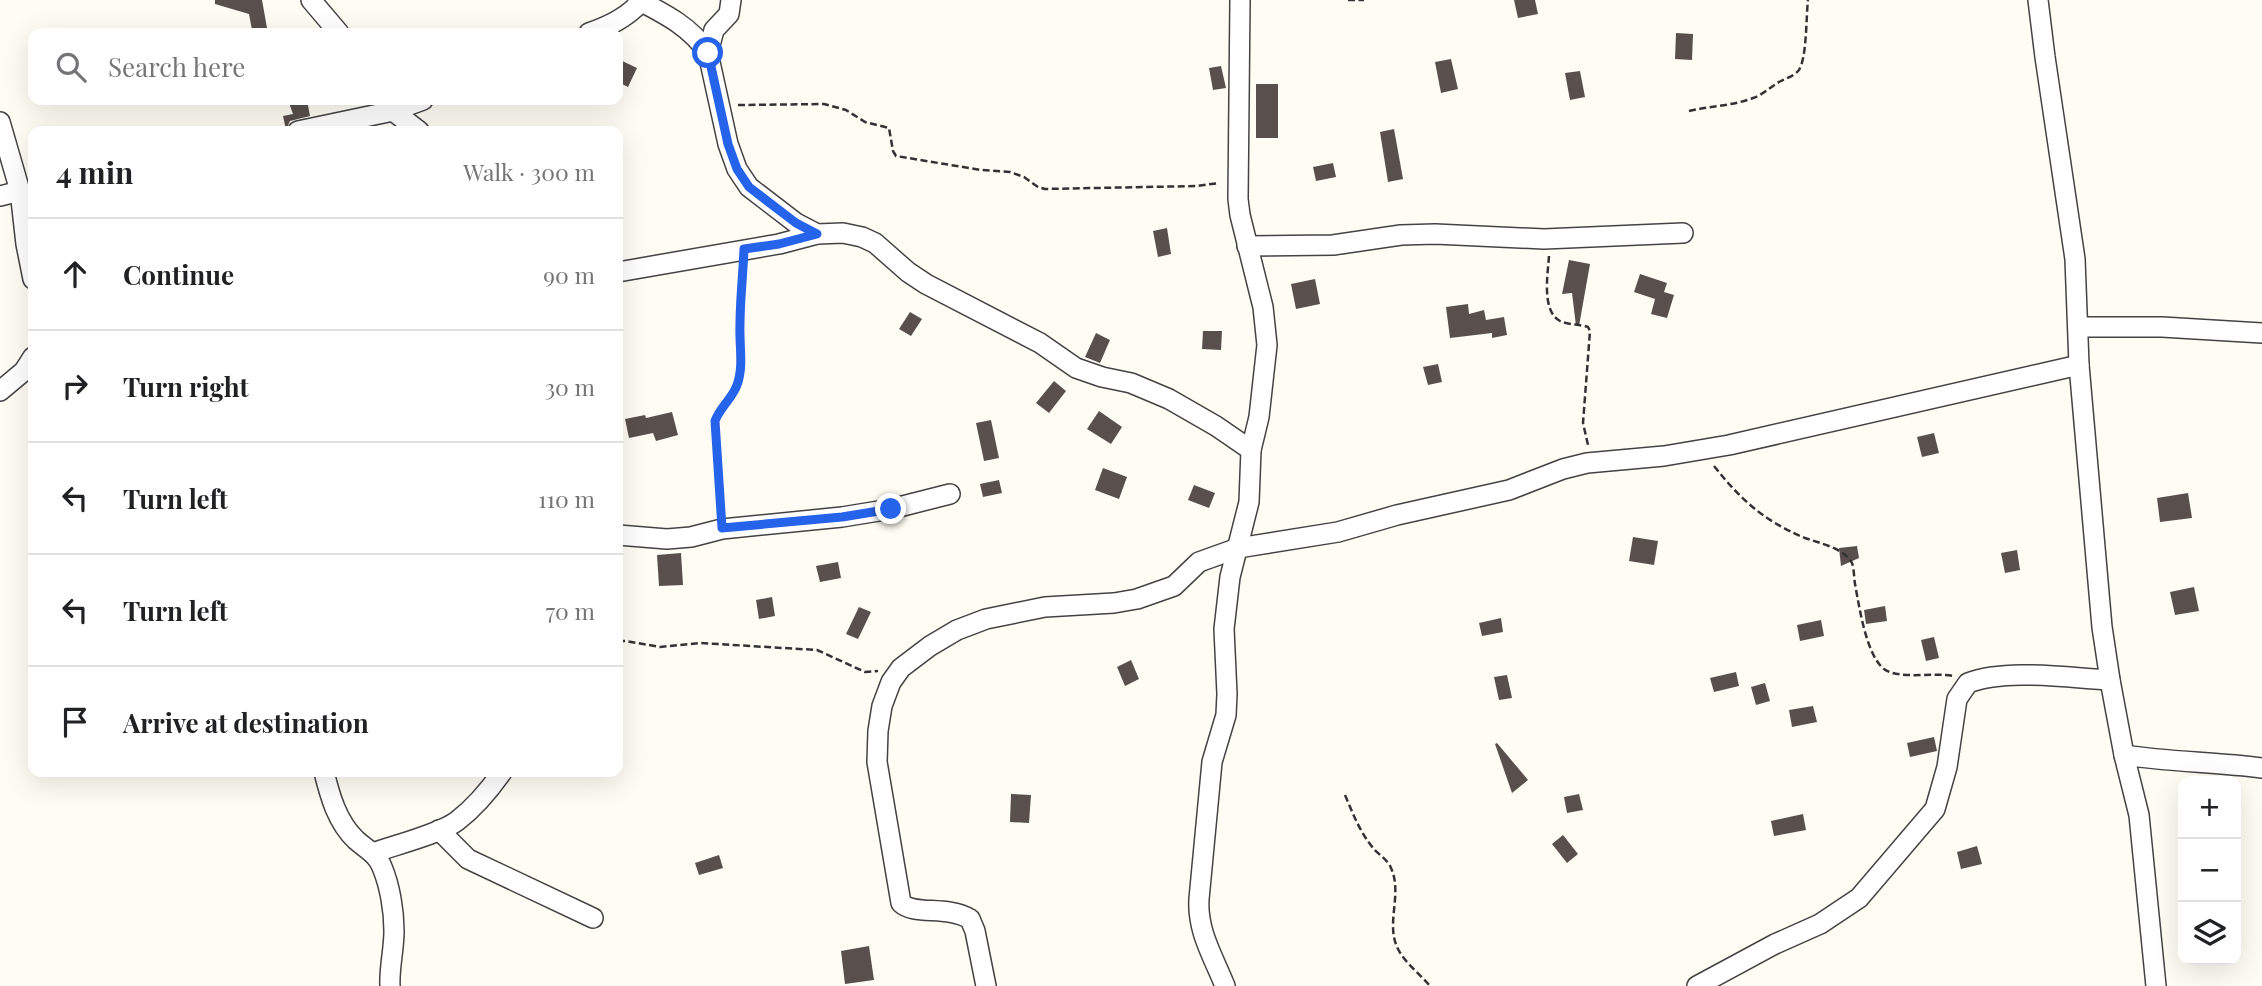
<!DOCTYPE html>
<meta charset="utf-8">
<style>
:root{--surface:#fff;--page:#f6f6f6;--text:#202124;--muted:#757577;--line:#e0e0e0}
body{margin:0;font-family:"Playfair Display",serif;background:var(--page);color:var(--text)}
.controls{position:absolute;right:21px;bottom:21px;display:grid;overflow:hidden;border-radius:14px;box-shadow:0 7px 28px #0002}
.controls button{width:63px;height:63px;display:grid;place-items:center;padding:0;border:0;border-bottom:2px solid var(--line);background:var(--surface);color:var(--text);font:35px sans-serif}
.stop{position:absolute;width:21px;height:21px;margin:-16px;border:5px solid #2563eb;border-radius:50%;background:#fff}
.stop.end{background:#2563eb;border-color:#fff;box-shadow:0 2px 7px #0008}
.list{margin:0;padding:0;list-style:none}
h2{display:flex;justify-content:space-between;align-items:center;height:91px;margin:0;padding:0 28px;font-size:30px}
h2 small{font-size:23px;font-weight:400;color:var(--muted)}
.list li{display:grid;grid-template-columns:46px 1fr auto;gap:21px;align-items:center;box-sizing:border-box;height:112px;padding:0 28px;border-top:2px solid var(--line)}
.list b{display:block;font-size:26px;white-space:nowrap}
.list em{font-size:23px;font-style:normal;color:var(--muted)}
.icon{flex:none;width:38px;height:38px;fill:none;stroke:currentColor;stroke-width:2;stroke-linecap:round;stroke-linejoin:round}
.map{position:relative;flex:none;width:2262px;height:986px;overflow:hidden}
.search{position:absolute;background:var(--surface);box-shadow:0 7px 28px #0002;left:28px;top:28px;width:595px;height:77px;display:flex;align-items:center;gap:18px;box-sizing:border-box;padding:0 24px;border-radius:14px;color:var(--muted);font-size:26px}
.panel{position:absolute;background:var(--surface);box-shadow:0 7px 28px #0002;left:28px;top:126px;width:595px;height:651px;border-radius:14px}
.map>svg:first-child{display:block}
</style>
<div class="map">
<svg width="2262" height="986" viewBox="0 0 2262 986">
<rect width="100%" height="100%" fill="#fffcf4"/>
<g fill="#59504d">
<path d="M215 0H262L267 28 252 30 249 14 215 4Z"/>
<path d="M1514 0H1535L1538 14 1518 18Z"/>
<path d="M1676 33 1693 34 1692 60 1675 59Z"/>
<path d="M618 59 637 68 628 87 618 82Z"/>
<path d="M1451 59 1458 89 1441 93 1435 62Z"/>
<path d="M1221 66 1226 88 1213 90 1209 68Z"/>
<path d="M1580 71 1585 97 1570 100 1565 73Z"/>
<rect x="1256" y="84" width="22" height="54"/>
<path d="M288 100H307L310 116 290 121 286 130 283 116 293 114Z"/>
<path d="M1394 129 1403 179 1388 182 1380 132Z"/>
<path d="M1333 163 1336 177 1316 181 1313 167Z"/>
<path d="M1167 228 1171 254 1158 257 1153 231Z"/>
<path d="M1569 260 1590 264 1579 326H1576L1572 293 1562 294Z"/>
<path d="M1640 274 1667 283 1664 292 1674 295 1667 318 1651 314 1655 299 1634 292Z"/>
<path d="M1315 279 1320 304 1296 309 1291 284Z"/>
<path d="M1468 304 1469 314 1484 310 1486 320 1504 317 1507 335 1492 338V333L1450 338 1446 307Z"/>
<path d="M910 312 922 319 911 336 899 329Z"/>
<path d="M1203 331H1222L1221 350 1202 349Z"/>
<path d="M1096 333 1110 340 1100 363 1085 357Z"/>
<path d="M1438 364 1442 382 1428 385 1423 367Z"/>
<path d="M1054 381 1066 391 1049 413 1036 403Z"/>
<path d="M1099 411 1122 427 1111 444 1087 429Z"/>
<path d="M672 412 678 435 656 441 653 433 629 438 625 419 645 415 646 418Z"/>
<path d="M991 420 999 458 984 461 976 423Z"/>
<path d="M1934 433 1939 453 1922 457 1917 437Z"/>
<path d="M1103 468 1127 477 1119 499 1095 490Z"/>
<path d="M999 480 1002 493 983 497 980 484Z"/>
<path d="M1194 485 1215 493 1209 508 1188 500Z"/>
<path d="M2188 493 2192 518 2160 522 2157 498Z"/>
<path d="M1633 537 1658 541 1654 565 1629 561Z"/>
<path d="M1857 546 1859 558 1841 566 1839 548Z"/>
<path d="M2017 550 2020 570 2005 573 2001 553Z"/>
<path d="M681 553 683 585 659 586 657 555Z"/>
<path d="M838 562 841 578 820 582 816 566Z"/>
<path d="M2194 587 2199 611 2175 615 2170 592Z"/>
<path d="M772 597 775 616 759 619 756 600Z"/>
<path d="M1885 606 1887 621 1866 624 1864 610Z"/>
<path d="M859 607 871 612 858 639 846 634Z"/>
<path d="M1501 618 1503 632 1482 636 1479 623Z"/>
<path d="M1821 620 1824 636 1800 641 1797 625Z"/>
<path d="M1934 637 1939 658 1926 661 1921 640Z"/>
<path d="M1131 660 1139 679 1125 686 1117 667Z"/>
<path d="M1736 672 1739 686 1714 692 1710 678Z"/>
<path d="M1507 675 1512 698 1499 700 1494 677Z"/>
<path d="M1765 683 1770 701 1756 705 1751 687Z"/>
<path d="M1813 706 1817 722 1792 727 1789 710Z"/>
<path d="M1934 737 1937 751 1910 757 1907 743Z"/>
<path d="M1497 743 1528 780 1512 793 1495 744Z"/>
<path d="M1011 794 1031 795 1029 823 1010 822Z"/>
<path d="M1579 794 1583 810 1567 813 1564 797Z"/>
<path d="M1803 814 1806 830 1774 836 1771 821Z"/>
<path d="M1563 835 1578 854 1567 863 1552 844Z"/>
<path d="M1977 846 1982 864 1961 869 1957 852Z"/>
<path d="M719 855 723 868 699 875 695 863Z"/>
<path d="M869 946 874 980 845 984 841 951Z"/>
</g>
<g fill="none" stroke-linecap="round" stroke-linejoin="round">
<g stroke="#434343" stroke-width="22">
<g id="minor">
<path d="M311 0 339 33"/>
<path d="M638 0C665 14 691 27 708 53L728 144 737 169 749 187 796 223 817 234 843 233 862 237 875 243 908 272 926 284 1040 343 1076 368 1102 377 1131 383 1169 399 1216 426 1251 450"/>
<path d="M2038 0 2045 57 2075 259 2079 365 2102 627 2110 680 2124 755 2139 815 2156 986"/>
<path d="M589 33C609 26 626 18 641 2"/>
<path d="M708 53 714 30 729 14 731 0"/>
<path d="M388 104 393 111 419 131"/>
<path d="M0 122 20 191 26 244 33 279"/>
<path d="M298 131 393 111 423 100"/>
<path d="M0 196 20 191"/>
<path d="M1247 246 1333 245 1401 235 1435 234 1544 239 1683 233"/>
<path d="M618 272 779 244 817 234"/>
<path d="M2079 327H2162L2262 333"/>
<path d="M0 391 24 371 33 357"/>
<path d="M618 535 667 539 691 537 722 529 842 517 891 509 950 494"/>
<path d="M2124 755C2170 762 2216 762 2262 768"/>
<path d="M324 772C330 796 337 822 356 840 366 849 377 854 382 867 390 886 394 911 394 931 394 950 389 968 390 986"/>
<path d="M439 830 468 859 593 918"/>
<path d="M373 853C395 845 440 834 457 821 474 808 490 789 502 772"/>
<path d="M986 986 975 931 970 919C946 905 915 916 901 903L877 762 878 731 882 706 891 682 901 668 930 646 957 630 986 619 1045 607 1114 603 1137 599 1174 586 1199 562 1238 548 1338 532 1397 515 1509 490 1563 469 1587 463 1664 456 1729 445 2079 365"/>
<path d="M1225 986C1213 956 1197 931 1199 899L1212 762 1226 715 1227 694 1224 629 1230 577 1249 502 1251 450 1259 417 1267 345 1263 307 1240 215 1238 199 1240 0"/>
<path d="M1697 986 1775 944 1820 924 1859 898 1935 809 1947 767 1957 699 1968 683C2006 668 2069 678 2110 680"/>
</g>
</g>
<g stroke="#323232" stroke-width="2.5" stroke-dasharray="7 3.5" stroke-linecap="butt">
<path d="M1348 0H1364"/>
<path d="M738 105 824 104 846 110 865 122 889 128 893 151 896 156 981 170 1010 172 1024 177 1038 187 1045 189 1197 186 1219 183"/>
<path d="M1689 111C1710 106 1732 106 1753 98 1763 95 1771 86 1781 81 1787 78 1794 76 1799 70 1807 57 1806 17 1808 0"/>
<path d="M1549 256C1548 273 1541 311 1560 321 1568 325 1579 324 1588 327L1590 331 1583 423 1588 445"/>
<path d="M1714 466C1741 500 1764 521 1805 538 1819 543 1844 548 1852 563 1854 568 1854 578 1855 584 1859 605 1866 655 1884 669 1899 680 1933 672 1953 676"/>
<path d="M721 511 715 421C720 407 732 398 737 383 744 364 739 343 739 323 740 304 743 286 743 267"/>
<path d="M618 641H626L660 647 700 643 817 650 865 672 878 671"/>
<path d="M1345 795C1353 814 1360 832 1373 848 1378 854 1388 860 1391 868 1403 894 1385 924 1398 949 1405 963 1420 974 1430 986"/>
</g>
<use href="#minor" stroke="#fff" stroke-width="19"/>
</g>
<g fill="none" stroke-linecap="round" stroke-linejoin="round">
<path stroke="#2563eb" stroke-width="9" d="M708 53 728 144 737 169 749 187 796 223 817 234 779 244 744 249C743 275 740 300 740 325 739 345 744 366 737 385 732 399 720 407 715 421L722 528 842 517 891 509"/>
</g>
</svg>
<div class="controls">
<button>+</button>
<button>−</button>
<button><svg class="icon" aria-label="layers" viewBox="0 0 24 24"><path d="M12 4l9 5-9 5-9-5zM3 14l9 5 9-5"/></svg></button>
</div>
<div class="stop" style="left:708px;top:53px"></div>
<div class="stop end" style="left:891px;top:509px"></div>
<div class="search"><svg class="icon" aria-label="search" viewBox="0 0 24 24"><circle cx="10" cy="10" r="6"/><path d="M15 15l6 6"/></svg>Search here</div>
<section class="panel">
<h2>4 min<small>Walk · 300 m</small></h2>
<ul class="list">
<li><svg class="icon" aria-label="ahead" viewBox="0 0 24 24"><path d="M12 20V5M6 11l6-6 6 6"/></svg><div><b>Continue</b></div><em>90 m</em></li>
<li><svg class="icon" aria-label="right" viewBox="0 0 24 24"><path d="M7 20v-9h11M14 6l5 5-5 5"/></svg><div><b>Turn right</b></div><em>30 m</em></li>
<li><svg class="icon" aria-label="left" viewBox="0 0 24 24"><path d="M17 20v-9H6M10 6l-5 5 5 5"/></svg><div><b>Turn left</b></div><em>110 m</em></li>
<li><svg class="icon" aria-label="left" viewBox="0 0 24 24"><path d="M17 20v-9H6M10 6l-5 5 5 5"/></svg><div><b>Turn left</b></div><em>70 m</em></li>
<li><svg class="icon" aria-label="arrive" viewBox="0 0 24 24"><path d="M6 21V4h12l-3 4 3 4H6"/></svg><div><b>Arrive at destination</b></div></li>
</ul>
</section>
</div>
